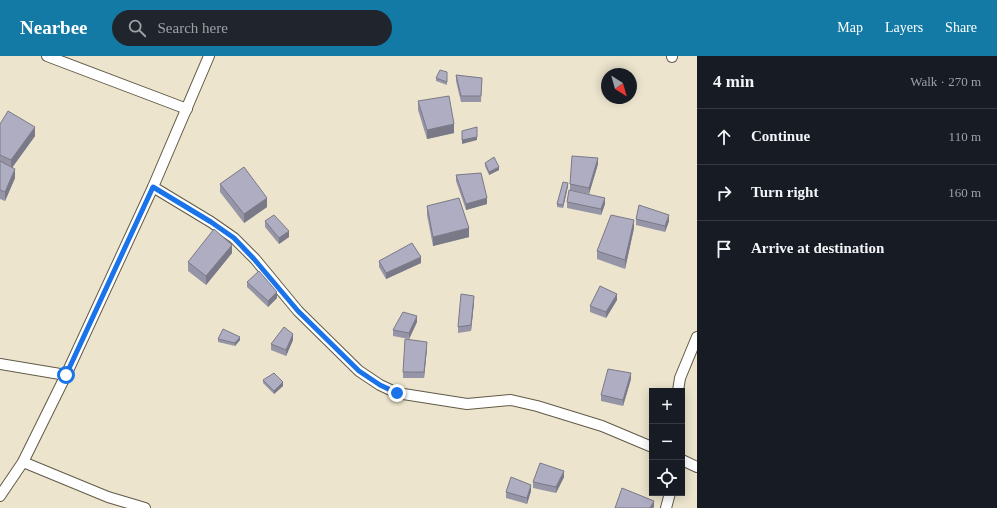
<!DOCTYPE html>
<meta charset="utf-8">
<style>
:root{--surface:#171b24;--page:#20242c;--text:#f1f3f6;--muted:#9ea1a6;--line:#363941;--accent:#127aa5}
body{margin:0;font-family:Georgia,serif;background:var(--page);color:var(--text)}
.controls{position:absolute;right:12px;bottom:12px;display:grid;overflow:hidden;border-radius:0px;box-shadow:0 2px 10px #0003}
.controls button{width:36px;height:36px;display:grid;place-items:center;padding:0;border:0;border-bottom:1px solid var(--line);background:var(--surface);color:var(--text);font:20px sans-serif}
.compass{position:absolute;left:601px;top:12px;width:36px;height:36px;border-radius:50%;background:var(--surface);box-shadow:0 2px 10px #0003;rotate:143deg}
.stop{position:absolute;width:12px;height:12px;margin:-9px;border:3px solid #1a73e8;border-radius:50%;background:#fff}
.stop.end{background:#1a73e8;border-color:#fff;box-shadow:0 1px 4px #0008}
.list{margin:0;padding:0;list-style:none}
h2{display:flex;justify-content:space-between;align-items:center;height:52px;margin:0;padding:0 16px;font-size:17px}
h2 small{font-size:13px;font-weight:400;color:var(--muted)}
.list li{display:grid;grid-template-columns:26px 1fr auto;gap:12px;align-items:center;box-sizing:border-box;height:56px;padding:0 16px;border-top:1px solid var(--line)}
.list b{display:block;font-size:15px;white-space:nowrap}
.list em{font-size:13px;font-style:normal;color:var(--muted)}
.icon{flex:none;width:22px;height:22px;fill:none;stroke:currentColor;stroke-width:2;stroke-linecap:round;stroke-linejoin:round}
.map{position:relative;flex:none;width:697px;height:452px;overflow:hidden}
header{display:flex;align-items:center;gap:24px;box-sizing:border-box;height:56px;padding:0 20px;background:var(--accent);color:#fff}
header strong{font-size:19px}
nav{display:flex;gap:22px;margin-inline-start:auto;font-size:14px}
.search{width:280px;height:36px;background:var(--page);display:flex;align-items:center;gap:10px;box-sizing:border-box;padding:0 14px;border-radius:22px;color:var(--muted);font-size:15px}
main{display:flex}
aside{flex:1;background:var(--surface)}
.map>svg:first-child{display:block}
</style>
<header>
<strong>Nearbee</strong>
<div class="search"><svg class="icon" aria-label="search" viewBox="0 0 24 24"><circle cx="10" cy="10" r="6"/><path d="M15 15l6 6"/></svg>Search here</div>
<nav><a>Map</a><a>Layers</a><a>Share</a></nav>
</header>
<main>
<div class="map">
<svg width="697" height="452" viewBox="0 0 697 452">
<rect width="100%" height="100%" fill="#ece4cd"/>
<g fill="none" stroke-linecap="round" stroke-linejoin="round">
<g stroke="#615a47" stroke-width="12">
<g id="minor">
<path d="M47 0 187 53"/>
<path d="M672 1V0"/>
<path d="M153 131 211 166 234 182 255 203 298 255 359 315 380 329 397 337 467 348 511 344 537 350 602 370 652 391"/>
<path d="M0 308 66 319"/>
<path d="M678 335 680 322 697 281"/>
<path d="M682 404 697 411"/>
<path d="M23 406 108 441 145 452"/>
<path d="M0 440 23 406 66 319 153 131 209 0"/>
<path d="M666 452 670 437"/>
</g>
</g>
<use href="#minor" stroke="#fff" stroke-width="10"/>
</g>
<g fill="#9695a7">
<path d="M447 16V29L436 25V22Z"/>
<path d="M456 19 482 22 481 46H461L456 25Z"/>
<path d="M418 45 454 77 427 83 418 54Z"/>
<path d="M0 68 35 80 12 112 15 122 5 145 0 143Z"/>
<path d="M485 107 499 114 489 119 485 110Z"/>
<path d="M598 108 589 138 570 134V128Z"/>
<path d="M456 119 487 148 466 154 456 125Z"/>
<path d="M220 128 267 151 244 167 220 136Z"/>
<path d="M568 130 563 152 557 151V148Z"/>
<path d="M567 146 605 148 601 159 567 152Z"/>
<path d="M427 150 469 181 433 190 427 159Z"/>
<path d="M636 163 669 165 665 176 636 169Z"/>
<path d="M265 165 289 181 279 188 265 171Z"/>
<path d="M634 172 625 213 597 203V195Z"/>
<path d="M232 197 206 229 188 215V206Z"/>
<path d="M379 205 421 207 386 223 379 211Z"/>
<path d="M247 226 277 242 268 251 247 231Z"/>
<path d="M617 244 606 262 590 256V250Z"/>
<path d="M474 246 471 275 458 277V271Z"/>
<path d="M417 266 409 283 393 280V274Z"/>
<path d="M218 283 240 284 235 290 218 286Z"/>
<path d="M293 284 286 300 271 294V288Z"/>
<path d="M427 292 424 322H403V316Z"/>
<path d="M631 323 623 350 601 345V339Z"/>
<path d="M263 324 283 330 274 338 263 327Z"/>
<path d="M564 421 556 437 533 432V426Z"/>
<path d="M531 435 527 448 506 442V436Z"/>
</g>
<g fill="#7a7988">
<path d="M454 68V77L427 83V74Z"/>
<path d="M35 71V80L11 113V104Z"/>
<path d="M477 71V84L462 88V84Z"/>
<path d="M598 102V108L589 138V132Z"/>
<path d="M499 111V114L489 119V116Z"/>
<path d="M15 113V122L5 145V136Z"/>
<path d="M568 127V130L563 152V149Z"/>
<path d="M267 142V151L244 167V158Z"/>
<path d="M487 142V148L466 154V148Z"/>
<path d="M605 142V148L601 159V153Z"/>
<path d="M669 159V165L665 176V170Z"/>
<path d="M634 164V172L625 213V204Z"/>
<path d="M469 172V181L433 190V181Z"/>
<path d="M289 175V181L279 188V182Z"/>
<path d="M232 189V197L206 229V220Z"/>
<path d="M421 201V207L386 223V217Z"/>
<path d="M277 236V242L268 251V245Z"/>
<path d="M617 238V244L606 262V256Z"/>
<path d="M474 240V246L471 275V269Z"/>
<path d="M417 260V266L409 283V277Z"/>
<path d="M293 278V284L286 300V294Z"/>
<path d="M240 281V284L235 290V287Z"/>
<path d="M427 286V292L424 322V316Z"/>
<path d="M631 317V323L623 350V344Z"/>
<path d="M283 326V330L274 338V335Z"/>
<path d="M564 415V421L556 437V431Z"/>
<path d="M531 429V435L527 448V442Z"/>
<path d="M654 445V451L653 452H650Z"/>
</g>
<g fill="#afadc2" stroke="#7a7988">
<path d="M440 14 447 16V26L436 22Z"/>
<path d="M456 19 482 22 481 40H461Z"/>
<path d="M449 40 454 68 427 74 418 45Z"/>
<path d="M8 55 35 71 11 104 0 99V68Z"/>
<path d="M477 71V81L462 84V75Z"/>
<path d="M572 100 598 102 589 132 570 128Z"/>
<path d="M494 101 499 111 489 116 485 107Z"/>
<path d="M0 105 15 113 5 136 0 134Z"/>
<path d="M244 111 267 142 244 158 220 128Z"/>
<path d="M481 117 487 142 466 148 456 119Z"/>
<path d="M563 126 568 127 563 149 557 148Z"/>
<path d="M569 134 605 142 601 153 567 146Z"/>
<path d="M459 142 469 172 433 181 427 150Z"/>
<path d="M639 149 669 159 665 170 636 163Z"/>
<path d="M274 159 289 175 279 182 265 165Z"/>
<path d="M611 159 634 164 625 204 597 195Z"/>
<path d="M214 173 232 189 206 220 188 206Z"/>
<path d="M412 187 421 201 386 217 379 205Z"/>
<path d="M259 215 277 236 268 245 247 226Z"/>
<path d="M600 230 617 238 606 256 590 250Z"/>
<path d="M461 238 474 240 471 269 458 271Z"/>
<path d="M403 256 417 260 409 277 393 274Z"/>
<path d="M284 271 293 278 286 294 271 288Z"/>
<path d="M223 273 240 281 235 287 218 283Z"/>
<path d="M405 283 427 286 424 316H403Z"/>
<path d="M608 313 631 317 623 344 601 339Z"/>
<path d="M274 317 283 326 274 335 263 324Z"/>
<path d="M540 407 564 415 556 431 533 426Z"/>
<path d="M511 421 531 429 527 442 506 436Z"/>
<path d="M622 432 654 445 650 452H615Z"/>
</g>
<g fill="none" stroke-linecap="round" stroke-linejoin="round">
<path stroke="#1a73e8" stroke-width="5" d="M66 319 153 131 211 166 234 182 254 203 298 255 359 315 380 329 397 337"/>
</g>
</svg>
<div class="controls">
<button>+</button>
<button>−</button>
<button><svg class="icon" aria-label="locate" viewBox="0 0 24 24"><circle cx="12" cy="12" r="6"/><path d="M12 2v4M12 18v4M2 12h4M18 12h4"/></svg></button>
</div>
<svg class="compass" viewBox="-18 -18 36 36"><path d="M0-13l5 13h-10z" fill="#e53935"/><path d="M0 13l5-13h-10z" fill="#9ea1a6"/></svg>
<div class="stop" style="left:66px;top:319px"></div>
<div class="stop end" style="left:397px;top:337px"></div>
</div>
<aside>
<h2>4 min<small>Walk · 270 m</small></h2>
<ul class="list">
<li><svg class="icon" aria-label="ahead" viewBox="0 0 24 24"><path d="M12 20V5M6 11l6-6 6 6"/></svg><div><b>Continue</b></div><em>110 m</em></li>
<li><svg class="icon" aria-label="right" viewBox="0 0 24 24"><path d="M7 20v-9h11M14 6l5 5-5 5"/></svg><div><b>Turn right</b></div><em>160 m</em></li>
<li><svg class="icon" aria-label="arrive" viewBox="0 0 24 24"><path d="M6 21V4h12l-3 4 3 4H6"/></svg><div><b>Arrive at destination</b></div></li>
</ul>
</aside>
</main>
